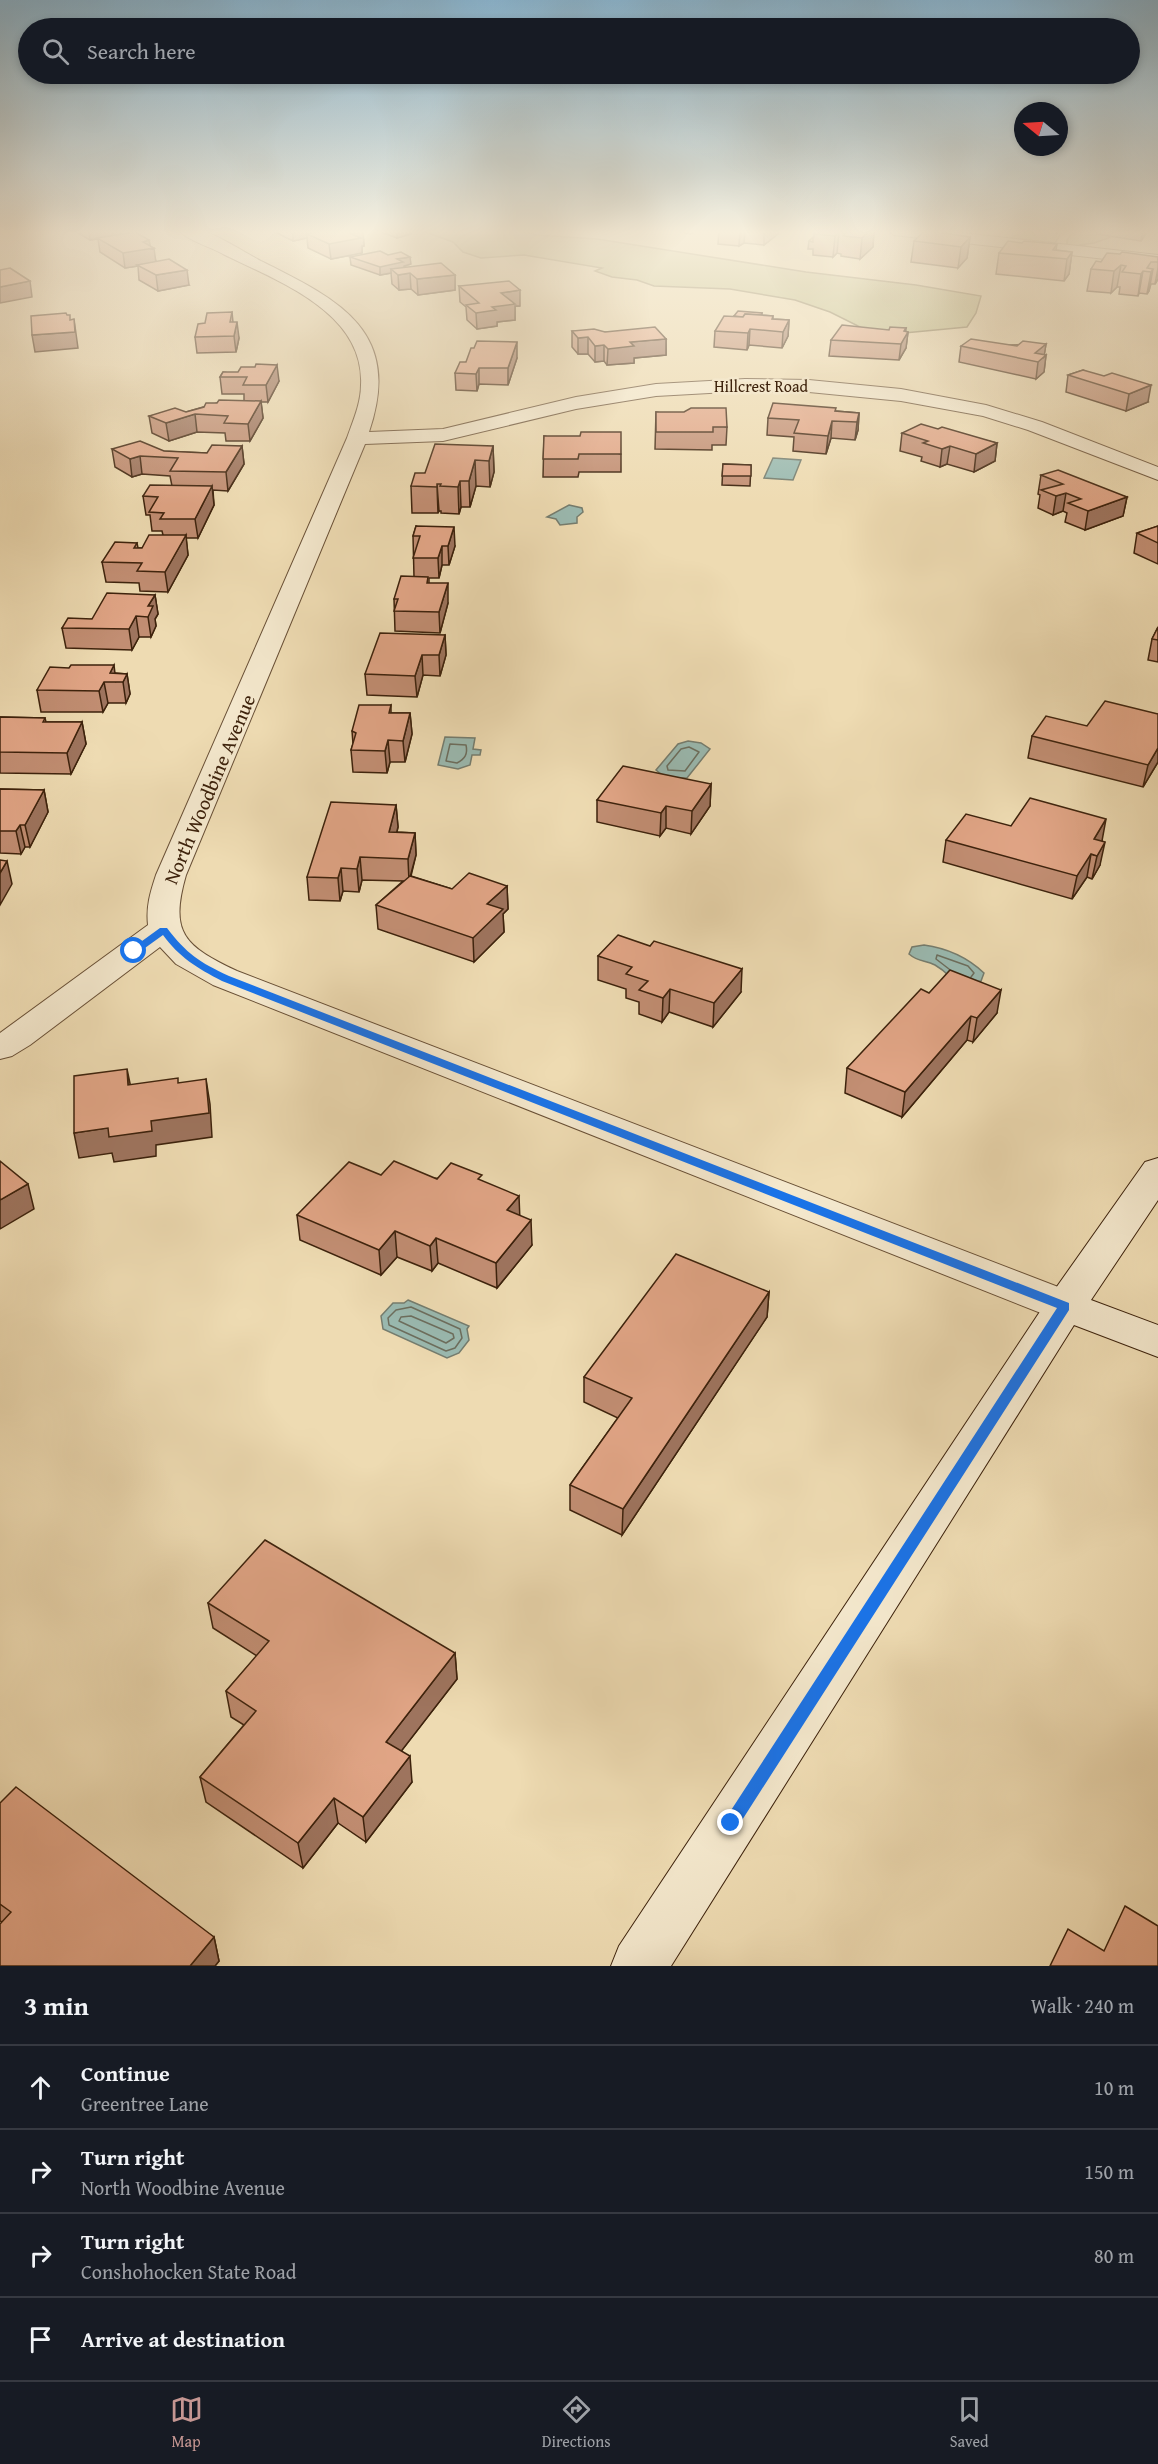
<!DOCTYPE html>
<meta charset="utf-8">
<style>
:root{--surface:#171b24;--page:#20242c;--text:#f1f3f6;--muted:#9ea1a6;--line:#363941;--accent:#c59692}
body{margin:0;font-family:"Gentium Book Plus",serif;background:var(--page);color:var(--text)}
.compass{position:absolute;left:1014px;top:102px;width:54px;height:54px;border-radius:50%;background:var(--surface);box-shadow:0 3px 9px #0003;rotate:288deg}
.stop{position:absolute;width:18px;height:18px;margin:-14px;border:4px solid #1a73e8;border-radius:50%;background:#fff}
.stop.end{background:#1a73e8;border-color:#fff;box-shadow:0 2px 6px #0008}
.list{margin:0;padding:0;list-style:none}
h2{display:flex;justify-content:space-between;align-items:center;height:78px;margin:0;padding:0 24px;font-size:26px}
h2 small{font-size:20px;font-weight:400;color:var(--muted)}
.list li{display:grid;grid-template-columns:39px 1fr auto;gap:18px;align-items:center;box-sizing:border-box;height:84px;padding:0 24px;border-top:2px solid var(--line)}
.list b{display:block;font-size:22px;white-space:nowrap}
.list p{margin:0;font-size:20px;white-space:nowrap;color:var(--muted)}
.list em{font-size:20px;font-style:normal;color:var(--muted)}
.icon{flex:none;width:33px;height:33px;fill:none;stroke:currentColor;stroke-width:2;stroke-linecap:round;stroke-linejoin:round}
.map{position:relative;flex:none;width:1158px;height:1966px;overflow:hidden}
.search{position:absolute;background:var(--surface);box-shadow:0 3px 9px #0003;left:18px;right:18px;top:18px;height:66px;display:flex;align-items:center;gap:15px;box-sizing:border-box;padding:0 21px;border-radius:33px;color:var(--muted);font-size:22px}
.sheet{height:414px;background:var(--surface)}
nav{display:flex;justify-content:space-around;align-items:center;box-sizing:border-box;height:84px;border-top:2px solid var(--line);background:var(--surface);font-size:16px;color:var(--muted)}
nav a{display:grid;justify-items:center;gap:3px}
nav .on{color:var(--accent)}
.map>svg:first-child{display:block}
</style>
<div class="map">
<svg width="1158" height="1966" viewBox="0 0 1158 1966">
<rect width="100%" height="100%" fill="#eedbb2"/>
<filter id="stains"><feTurbulence type="fractalNoise" baseFrequency=".00333" numOctaves="4"/><feColorMatrix values="0 0 0 0 .2 0 0 0 0 .09 0 0 0 0 .02 0 0 0 .5 -.17"/></filter>
<radialGradient id="worn" r=".72"><stop offset=".6" stop-color="#630" stop-opacity="0"/><stop offset="1" stop-color="#630" stop-opacity=".3"/></radialGradient>
<g fill="#c0be87" stroke="#7e704a" stroke-width="1.5">
<path d="M420 230H516L537 235 597 239 806 272 916 285 981 296 976 313 967 327 904 333 864 329 830 312 795 300 730 289 654 286 637 280 612 277 595 271 602 268 524 255 481 258 463 252 453 242Z"/>
<path d="M1025 230 1061 234 1054 244 1008 240Z"/>
<path d="M1075 230H1100L1111 237 1094 243 1079 245 1091 247 1090 249 1067 246V240Z"/>
</g>
<g fill="#9abab1" stroke="#757d6f" stroke-width="1.5">
<path d="M773 458 801 460 793 480 764 478Z"/>
<path d="M569 505 582 508 583 512 577 517V523L560 525 556 519 547 517Z"/>
<path d="M445 737 475 738 473 749 481 750 480 755H472L470 765 458 769 438 765Z"/>
<path d="M688 741 701 743 710 749 687 778C676 778 665 779 656 770L678 744Z"/>
<path d="M924 945C946 948 967 957 984 973L981 981C947 988 958 978 935 965 925 960 918 962 909 954L912 947Z"/>
<path d="M408 1300 469 1326 467 1329 469 1340 459 1353 447 1358 383 1329 381 1316 393 1303H404Z"/>
</g>
<g fill="none" stroke-linecap="round" stroke-linejoin="round">
<g stroke="#6c6e5e" stroke-width="1.5">
<path d="M450 744 466 745C468 754 465 759 457 763L446 761Z"/>
<path d="M689 747 699 752 685 771 668 770 667 766 681 749Z"/>
<path d="M949 969 936 959 937 955 968 966 974 973 971 977"/>
<path d="M411 1307 460 1329 462 1338 455 1348 446 1351 389 1325 388 1318 396 1310Z"/>
<path d="M411 1316 453 1334 454 1338 446 1343 399 1321 401 1317Z"/>
</g>
<g stroke="#695036" stroke-width="2">
<g id="street">
<path d="M179 230C185 230 192 229 198 230 214 232 247 254 263 262 341 301 403 332 369 432L443 429 576 397 656 384 745 379 809 380 901 389 986 405 1042 422 1158 467V480L1028 430 983 416 901 401 809 392 745 391 656 396 576 409 443 441 365 444 186 875C169 934 185 946 237 971L1079 1295 1085 1306 1079 1317 1065 1321 1051 1317 213 985 176 964 160 947 30 1045 12 1056 0 1059V1033L148 925C146 907 150 893 156 875L347 438C353 421 361 403 361 385 365 312 277 281 223 254 211 247 188 241 179 230Z"/>
<path d="M886 230H935L1158 255V265L894 235Z"/>
</g>
</g>
<g stroke="#3d220c" stroke-width="2">
<path id="secondary" d="M1158 1158V1200L1091 1300 1158 1325V1357L1074 1325 671 1966H611L619 1946 1051 1295 1145 1162Z"/>
</g>
<use href="#street" fill="#f4e8cd" fill-rule="evenodd"/>
<use href="#secondary" fill="#f4e8cd" fill-rule="evenodd"/>
</g>
<g fill="#c28e73" stroke="#3d220c" stroke-width="1.5">
<path d="M73 230H122V234L150 246 156 261 189 285 158 291 139 280 138 266 125 268 100 252 98 239 90 240Z"/>
<path d="M271 230H323L363 231 364 246H362V253L331 259 308 248 307 238 293 241Z"/>
<path d="M381 230H411V234L397 238 381 232Z"/>
<path d="M671 230H698L690 234Z"/>
<path d="M719 230H778V234L764 245 744 243 739 246 718 244Z"/>
<path d="M874 230 873 247 860 259 841 256V254L837 253 833 257 813 255V249H808L809 241 814 237V234Z"/>
<path d="M1097 230H1148L1141 241 1097 234Z"/>
<path d="M970 237 967 258 958 268 911 262 914 241Z"/>
<path d="M1057 244 1056 250 1072 252 1069 274 1064 281 996 274 999 253Z"/>
<path d="M350 257 411 264 404 266V267L455 275V290L418 295 411 289 399 290 392 284 391 273 380 275 351 265Z"/>
<path d="M1158 257V279L1155 284H1151L1149 291 1147 294 1139 293 1138 296 1119 294 1120 287H1117L1111 293 1087 291 1091 269 1101 262Z"/>
<path d="M459 286 520 306H515V320L497 322V326L477 329 467 320 466 307 460 302Z"/>
<path d="M232 312 233 322 239 338 236 352 197 353 195 337Z"/>
<path d="M762 313V315L773 316V319L789 320 788 336 782 348 749 345 747 350 714 347 715 331 734 316Z"/>
<path d="M906 328 905 331 908 332 906 348 899 360 829 356 831 340 889 330Z"/>
<path d="M572 331 605 332 666 339V355L634 358V363L607 365 604 361 595 362 588 354H578L572 347Z"/>
<path d="M1046 344 1044 355H1046L1044 372 1036 379 959 362 961 346Z"/>
<path d="M517 358 508 385 479 384 477 391 456 390 455 373 466 362Z"/>
<path d="M1083 370 1148 402 1126 411 1066 392 1068 375Z"/>
<path d="M223 372 279 381 268 402H261L263 418 250 441H226L225 433 197 432 169 441 152 433 149 416 186 412 217 403 244 401V394H222L220 377Z"/>
<path d="M836 411 859 413 858 430 855 440 831 438 826 454 793 451 794 437 767 435 768 418Z"/>
<path d="M656 412 727 427 726 445H712V450L655 449Z"/>
<path d="M938 429 997 443 995 461 974 472 947 464 940 467 921 461 922 457 900 451 902 433Z"/>
<path d="M544 436 621 454V472H579L578 477H543Z"/>
<path d="M242 446 244 464 228 491 213 490 214 505 198 538H186L188 555 168 592 140 591 139 583 106 582 102 562 137 543 138 548H142L163 535 162 531H152L150 515H146L143 496 172 486 170 476 142 474 132 477 115 467 112 449 207 453Z"/>
<path d="M493 446 494 472 490 487 476 486 470 507H461L459 514 441 513V511H439L438 513H412L411 486 425 473Z"/>
<path d="M723 464 751 465 750 486 722 485Z"/>
<path d="M1041 475 1127 497 1123 516 1085 530 1065 522 1067 513 1063 511 1053 515 1038 508 1040 495 1038 494Z"/>
<path d="M416 526 455 546 449 565H442L439 578H429V583L448 603 440 633 395 631 394 599 414 577 413 536Z"/>
<path d="M1158 526V564L1134 553 1137 533Z"/>
<path d="M155 595 158 614 155 619 156 626 151 637H139L132 650 66 648 62 628 92 619Z"/>
<path d="M1158 627V662L1148 660 1152 639Z"/>
<path d="M445 635 446 655 440 676 423 675 417 697 367 695 365 674Z"/>
<path d="M115 673 127 674 130 694 126 703H108L103 712H41L37 690Z"/>
<path d="M391 705V713H410L412 734 405 762H390L387 773 353 772 351 750 353 744 352 731Z"/>
<path d="M1158 714V762L1143 787 1028 758 1032 736Z"/>
<path d="M0 717 45 718 46 722H82L86 744 71 774 0 773Z"/>
<path d="M711 784 710 806 691 834 666 828 660 836 597 822V800Z"/>
<path d="M0 789 44 790 48 812 30 847H25L21 854 0 853Z"/>
<path d="M396 805 398 827 397 832 415 833 416 855 411 876 452 889 507 886 508 909 503 914 504 932 474 962 378 929 376 905 403 881 362 880 359 892 343 891 340 901 309 900 307 877Z"/>
<path d="M1011 826 1102 841 1100 865 1092 879 1087 877 1072 899 943 862 946 840Z"/>
<path d="M598 956 741 992 713 1027 669 1012 662 1022 639 1014V1002L626 998V989L598 980Z"/>
<path d="M929 993 997 1013 973 1042 967 1040 902 1117 845 1093 847 1068Z"/>
<path d="M381 1175 482 1181 519 1215 532 1245 497 1288 438 1263 432 1271 397 1257 381 1275 300 1240 297 1215Z"/>
<path d="M769 1292 767 1317 622 1535 570 1510V1485L618 1418 584 1402V1377Z"/>
<path d="M208 1603 455 1653 457 1679 401 1751 412 1782 366 1842 338 1823 303 1868 206 1802 200 1777 244 1725 231 1717 226 1691 257 1656 213 1628Z"/>
<path d="M0 1803 214 1937 219 1961 215 1966H0L2 1922 0 1921Z"/>
</g>
<g fill="#9e745e" stroke="#3d220c" stroke-width="1.5">
<path d="M89 230H122V234L90 240Z"/>
<path d="M311 230H323V235L307 234V238L293 241V233Z"/>
<path d="M397 230H411V234L397 238Z"/>
<path d="M690 230H698L690 234Z"/>
<path d="M740 230H745L744 243 739 246Z"/>
<path d="M764 230H778V234L764 245Z"/>
<path d="M870 230H874L873 247 860 259 862 238Z"/>
<path d="M1143 230H1148L1141 241Z"/>
<path d="M363 231 364 246H362V253L331 259 329 244 351 234Z"/>
<path d="M839 232 837 253 833 257 835 236Z"/>
<path d="M970 237 967 258 958 268 961 247Z"/>
<path d="M149 240 151 249 154 248 156 263 137 265 138 266 125 268 123 253 143 242Z"/>
<path d="M1072 252 1069 274 1064 281 1067 259Z"/>
<path d="M410 257 411 264 404 266V270L391 269V273L380 275V267L397 259Z"/>
<path d="M1121 265 1117 287 1111 293 1114 271Z"/>
<path d="M1158 268V279L1155 284Z"/>
<path d="M1153 269 1149 291 1147 294 1151 272Z"/>
<path d="M187 270 189 285 158 291 156 275Z"/>
<path d="M1143 271 1139 293 1138 296 1141 274Z"/>
<path d="M410 273 411 289 399 290 398 275Z"/>
<path d="M455 275V290L418 295 417 279Z"/>
<path d="M30 281 32 297 0 303V287Z"/>
<path d="M520 290V306H515V320L497 322V326L477 329 476 313 492 307 501 293Z"/>
<path d="M74 319 78 348 35 352 32 335 73 332Z"/>
<path d="M789 320 788 336 782 348 783 332Z"/>
<path d="M237 322 239 338 236 352 234 336Z"/>
<path d="M906 328 905 337 908 332 906 348 899 360 901 344Z"/>
<path d="M750 329 749 345 747 350 748 333Z"/>
<path d="M588 337V354H578V338Z"/>
<path d="M666 339V355L634 358V363L607 365 608 349 630 342Z"/>
<path d="M517 342V358L508 385V368Z"/>
<path d="M1046 344 1044 357 1046 355 1044 372 1036 379 1038 362 1035 353Z"/>
<path d="M604 345V361L595 362V346Z"/>
<path d="M277 365 279 381 268 402 266 385Z"/>
<path d="M479 368V384L477 391 476 374Z"/>
<path d="M1151 385 1148 402 1126 411 1129 394Z"/>
<path d="M261 401 263 418 250 441 248 424Z"/>
<path d="M859 413 858 430 855 440 857 422Z"/>
<path d="M195 414 197 432 169 441 166 423Z"/>
<path d="M832 421 831 438 826 454 828 436Z"/>
<path d="M997 443 995 461 974 472 976 454Z"/>
<path d="M242 446 244 464 228 491 226 472Z"/>
<path d="M493 446 494 472 490 487 489 461Z"/>
<path d="M950 446 947 464 940 467 942 449Z"/>
<path d="M140 456 142 474 132 477 130 459Z"/>
<path d="M475 460 476 486 470 507 469 481Z"/>
<path d="M460 481 461 507 459 514 458 487Z"/>
<path d="M437 484 439 511 438 513 437 487Z"/>
<path d="M212 486 214 505 198 538 195 519Z"/>
<path d="M1066 493 1063 511 1053 515 1056 496Z"/>
<path d="M1127 497 1123 516 1085 530 1088 511Z"/>
<path d="M454 527 455 546 449 565 448 546Z"/>
<path d="M186 535 188 555 168 592 165 572Z"/>
<path d="M442 546V565L439 578 438 558Z"/>
<path d="M448 583V603L440 633 439 612Z"/>
<path d="M155 595 158 614 155 619 156 626 151 637 148 617V606Z"/>
<path d="M136 616 139 637 132 650 129 629Z"/>
<path d="M445 635 446 655 440 676 439 655Z"/>
<path d="M422 655 423 675 417 697 415 676Z"/>
<path d="M114 665 116 682 110 673Z"/>
<path d="M127 674 130 694 126 703 123 682Z"/>
<path d="M104 682 108 703 103 712 99 691Z"/>
<path d="M410 713 412 734 405 762 403 741Z"/>
<path d="M82 722 86 744 71 774 67 753Z"/>
<path d="M388 740 390 762 387 773 385 751Z"/>
<path d="M1158 748V762L1143 787 1148 765Z"/>
<path d="M711 784 710 806 691 834 692 811Z"/>
<path d="M44 790 48 812 30 847 25 825Z"/>
<path d="M396 805 398 827 391 854 389 832Z"/>
<path d="M666 806V828L660 836 661 813Z"/>
<path d="M1106 819 1102 841 1094 855 1091 854 1087 877 1072 899 1077 876 1094 839Z"/>
<path d="M20 825 25 847 21 854 16 831Z"/>
<path d="M415 833 416 855 409 881 408 859Z"/>
<path d="M1105 842 1100 865 1092 879 1097 856Z"/>
<path d="M360 857 362 880 359 892 357 869Z"/>
<path d="M7 861 12 884 0 905V873Z"/>
<path d="M341 868 343 891 340 901 338 878Z"/>
<path d="M507 886 508 909 503 914 504 932 474 962 473 938 487 904Z"/>
<path d="M742 969 741 992 713 1027 714 1003Z"/>
<path d="M670 989 669 1012 662 1022 663 998Z"/>
<path d="M1001 990 997 1013 973 1042 977 1018Z"/>
<path d="M971 1016 967 1040 902 1117 905 1092Z"/>
<path d="M127 1069 132 1093 128 1085Z"/>
<path d="M206 1079 210 1104 212 1137 156 1145V1156L114 1162 112 1153 79 1158 74 1133 151 1121Z"/>
<path d="M28 1184 34 1209 0 1229V1200Z"/>
<path d="M519 1196 520 1221 507 1210Z"/>
<path d="M531 1220 532 1245 497 1288 496 1263Z"/>
<path d="M395 1231 397 1257 381 1275 379 1250Z"/>
<path d="M436 1238 438 1263 432 1271 430 1246Z"/>
<path d="M769 1292 767 1317 622 1535 623 1509Z"/>
<path d="M455 1653 457 1679 389 1767 386 1742Z"/>
<path d="M410 1756 412 1782 366 1842 363 1817Z"/>
<path d="M334 1798 338 1823 303 1868 298 1843Z"/>
<path d="M214 1937 219 1961 215 1966H190Z"/>
</g>
<g fill="#e1a586" stroke="#3d220c" stroke-width="1.5">
<path d="M285 230H311L293 233Z"/>
<path d="M326 230H360L363 231 351 234 361 238 329 244 307 234Z"/>
<path d="M818 230H870L862 238 843 236 845 233 839 232 835 236 814 234Z"/>
<path d="M925 230 970 237 961 247 914 241Z"/>
<path d="M135 232 149 240 143 242 154 248 123 253 97 238Z"/>
<path d="M813 237V242L809 241Z"/>
<path d="M1008 241 1022 243 1024 241 1057 244 1053 250 1072 252 1067 259 999 253Z"/>
<path d="M380 251 388 255 401 252 410 257 397 259 403 262 380 267 350 257Z"/>
<path d="M1122 252 1158 257V262H1151L1147 268 1153 269 1151 272 1143 271 1141 274 1122 272 1126 266 1121 265 1114 271 1091 269 1096 261 1101 262 1107 253 1120 254Z"/>
<path d="M169 259 187 270 156 275 137 265Z"/>
<path d="M441 263 455 275 417 279 410 273 398 275 391 269Z"/>
<path d="M10 268 30 281 0 287V270Z"/>
<path d="M509 281 520 290 501 293 515 304 492 307 496 310 476 313 466 305 479 303 459 286Z"/>
<path d="M738 311 762 313 761 315 745 314 743 317 734 316Z"/>
<path d="M232 312 230 322H237L234 336 195 337 198 324 205 323 207 313Z"/>
<path d="M66 313 67 315H70V320L74 319 75 332 32 335 31 316Z"/>
<path d="M745 314 773 316 772 319 789 320 783 332 750 329 748 333 715 331 724 316 743 317Z"/>
<path d="M842 325 889 330 890 327 906 328 904 331 908 332 901 344 831 340Z"/>
<path d="M655 327 666 339 630 342 634 346 608 349 604 345 595 346 588 337 578 338 572 331 594 329 605 332Z"/>
<path d="M971 339 1017 346 1023 341 1046 344 1035 353 1046 355 1038 362 961 346Z"/>
<path d="M477 341 517 342 508 368H479L476 374 455 373 460 362H466L471 348H474Z"/>
<path d="M256 364 277 365 266 385H243L247 377H220L223 372H238L241 367H255Z"/>
<path d="M1083 370 1104 376 1112 373 1151 385 1129 394 1068 375Z"/>
<path d="M219 400 261 401 248 424 224 423 228 416 195 414 166 423 149 416 175 408 186 412 204 407 206 403H217Z"/>
<path d="M773 403 836 408 835 411 859 413 857 422 832 421 828 436 794 433 799 420 768 418Z"/>
<path d="M691 408H726L727 427H713V432H656V412H684Z"/>
<path d="M921 424 938 429 942 427 997 443 976 454 950 446 942 449 923 443 928 441 902 433Z"/>
<path d="M581 432H621V454H579L578 459H543L544 436H580Z"/>
<path d="M140 441 164 451 207 453 212 445 242 446 226 472 170 471 178 458 140 456 130 459 112 449Z"/>
<path d="M435 444 493 446 489 461 475 460 469 481H460L458 487 440 486 441 484H437V487L411 486 415 473H425Z"/>
<path d="M723 464 751 465V476H722Z"/>
<path d="M1058 470 1127 497 1088 511 1068 503 1081 499 1066 493 1056 496 1041 490 1063 484 1041 475Z"/>
<path d="M150 485 212 486 195 519H160L164 513 149 512 158 497 143 496Z"/>
<path d="M416 526 454 527 448 546H442L438 558H413L420 536H413Z"/>
<path d="M1158 526V543L1137 533Z"/>
<path d="M149 535H186L165 572 137 571 142 563 102 562 115 542 137 543 134 548H142Z"/>
<path d="M401 576 428 577 427 583H448L439 612 394 611 398 599H394Z"/>
<path d="M107 593 155 595 148 606H153L148 617 136 616 129 629 62 628 68 618 92 619Z"/>
<path d="M1158 627V640L1152 639Z"/>
<path d="M380 633 445 635 439 655H422L415 676 365 674Z"/>
<path d="M71 665H114L110 673 127 674 123 682H104L99 691 37 690 50 667 69 668Z"/>
<path d="M1105 701 1158 714V748L1148 765 1032 736 1046 716 1087 726Z"/>
<path d="M359 705H391L389 713H410L403 741 388 740 385 751 351 750 356 733 352 731Z"/>
<path d="M0 717 45 718 43 722H82L67 753 0 752Z"/>
<path d="M623 766 711 784 692 811 666 806 661 813 597 800Z"/>
<path d="M0 789 44 790 25 825H20L16 831H0Z"/>
<path d="M1030 798 1106 819 1094 839 1105 842 1097 856 1091 854 1077 876 946 840 966 814 1011 826Z"/>
<path d="M331 802 396 805 389 832 415 833 408 859 360 857 357 869 341 868 338 878 307 877Z"/>
<path d="M0 860 7 861 0 873Z"/>
<path d="M469 873 507 886 487 904 503 909 473 938 376 905 410 876 452 889Z"/>
<path d="M618 935 650 946 654 941 742 969 714 1003 670 989 663 998 639 990 648 981 626 974 632 967 598 956Z"/>
<path d="M950 970 1001 990 977 1018 971 1016 905 1092 847 1068 921 989 929 993Z"/>
<path d="M127 1069 128 1085 178 1078V1083L206 1079 209 1113 151 1121 152 1131 109 1137 108 1128 74 1133V1076Z"/>
<path d="M0 1161 28 1184 0 1200Z"/>
<path d="M394 1161 437 1179 451 1163 482 1175 478 1179 519 1196 507 1210 531 1220 496 1263 436 1238 430 1246 395 1231 379 1250 297 1215 349 1162 381 1175Z"/>
<path d="M676 1254 769 1292 623 1509 570 1485 632 1398 584 1377Z"/>
<path d="M265 1540 455 1653 386 1742 410 1756 363 1817 334 1798 298 1843 200 1777 256 1711 226 1691 269 1641 208 1603Z"/>
<path d="M16 1787 214 1937 190 1966H0V1924L11 1912 0 1904V1803Z"/>
<path d="M1125 1906 1158 1926V1966H1050L1068 1929 1104 1951Z"/>
</g>
<linearGradient id="sky" x2="0" y2="1"><stop stop-color="#89b6d2"/><stop offset="0.46" stop-color="#f7efdc"/><stop offset="1" stop-color="#f7efdc" stop-opacity="0"/></linearGradient>
<rect width="1158" height="505" fill="url(#sky)"/>
<path fill="#1a73e8" d="M160 928H167C187 954 199 962 229 976L1069 1303V1310L737 1828 731 1830 726 1828 723 1823 726 1818 1057 1308 222 981C197 968 179 957 163 935L138 953H131V949Z"/>
<g text-anchor="middle" dominant-baseline="central" stroke-width="5" stroke-linejoin="round" paint-order="stroke">
<g font-size="16" fill="#3d220c" stroke="#f4e8cd">
<text x="761" y="386">Hillcrest Road</text>
</g>
<g font-size="20" fill="#3d220c" stroke="#f4e8cd">
<text transform="translate(209 789) rotate(-67)">North Woodbine Avenue</text>
</g>
</g>
<rect width="100%" height="100%" filter="url(#stains)"/>
<rect width="100%" height="100%" fill="url(#worn)"/>
</svg>
<svg class="compass" viewBox="-18 -18 36 36"><path d="M0-13l5 13h-10z" fill="#e53935"/><path d="M0 13l5-13h-10z" fill="#9ea1a6"/></svg>
<div class="stop" style="left:134px;top:951px"></div>
<div class="stop end" style="left:731px;top:1823px"></div>
<div class="search"><svg class="icon" aria-label="search" viewBox="0 0 24 24"><circle cx="10" cy="10" r="6"/><path d="M15 15l6 6"/></svg>Search here</div>
</div>
<section class="sheet">
<h2>3 min<small>Walk · 240 m</small></h2>
<ul class="list">
<li><svg class="icon" aria-label="ahead" viewBox="0 0 24 24"><path d="M12 20V5M6 11l6-6 6 6"/></svg><div><b>Continue</b><p>Greentree Lane</p></div><em>10 m</em></li>
<li><svg class="icon" aria-label="right" viewBox="0 0 24 24"><path d="M7 20v-9h11M14 6l5 5-5 5"/></svg><div><b>Turn right</b><p>North Woodbine Avenue</p></div><em>150 m</em></li>
<li><svg class="icon" aria-label="right" viewBox="0 0 24 24"><path d="M7 20v-9h11M14 6l5 5-5 5"/></svg><div><b>Turn right</b><p>Conshohocken State Road</p></div><em>80 m</em></li>
<li><svg class="icon" aria-label="arrive" viewBox="0 0 24 24"><path d="M6 21V4h12l-3 4 3 4H6"/></svg><div><b>Arrive at destination</b></div></li>
</ul>
</section>
<nav>
<a class="on"><svg class="icon" aria-label="map" viewBox="0 0 24 24"><path d="M3 6l6-2 6 2 6-2v14l-6 2-6-2-6 2zM9 4v14M15 6v14"/></svg>Map</a>
<a><svg class="icon" aria-label="directions" viewBox="0 0 24 24"><path d="M12 3l9 9-9 9-9-9zM9 14v-3h6M13 9l2 2-2 2"/></svg>Directions</a>
<a><svg class="icon" aria-label="saved" viewBox="0 0 24 24"><path d="M7 4h10v16l-5-4-5 4z"/></svg>Saved</a>
</nav>
